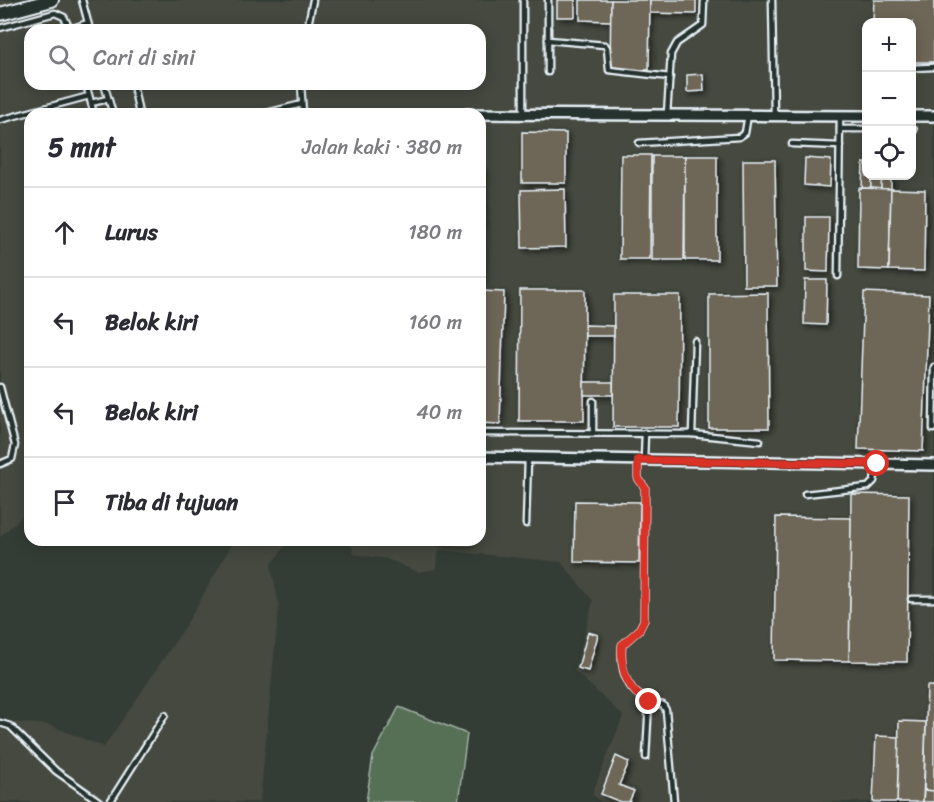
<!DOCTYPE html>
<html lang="id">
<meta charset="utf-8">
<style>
:root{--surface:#fff;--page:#f2f2f3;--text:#2b2b33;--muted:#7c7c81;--line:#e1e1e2}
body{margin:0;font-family:Sriracha,sans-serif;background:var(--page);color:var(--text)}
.controls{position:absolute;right:18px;top:18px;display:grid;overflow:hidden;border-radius:12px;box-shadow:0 3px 15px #0003}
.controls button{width:54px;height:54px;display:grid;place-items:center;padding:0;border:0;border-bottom:2px solid var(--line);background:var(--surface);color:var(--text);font:30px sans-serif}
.stop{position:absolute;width:18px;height:18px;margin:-14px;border:4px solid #d93025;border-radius:50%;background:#fff}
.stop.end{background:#d93025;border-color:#fff;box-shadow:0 2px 6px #0008}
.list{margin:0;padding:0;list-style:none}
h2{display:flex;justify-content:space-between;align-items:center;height:78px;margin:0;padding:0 24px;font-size:26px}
h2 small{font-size:20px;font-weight:400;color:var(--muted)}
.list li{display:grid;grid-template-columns:39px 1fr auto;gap:18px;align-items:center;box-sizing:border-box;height:90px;padding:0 24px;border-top:2px solid var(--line)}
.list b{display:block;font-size:22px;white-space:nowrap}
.list em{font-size:20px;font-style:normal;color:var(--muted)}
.icon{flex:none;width:33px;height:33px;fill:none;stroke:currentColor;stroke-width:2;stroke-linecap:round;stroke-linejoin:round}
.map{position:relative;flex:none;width:934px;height:802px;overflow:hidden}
.search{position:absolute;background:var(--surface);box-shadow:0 3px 15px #0003;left:24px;top:24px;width:462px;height:66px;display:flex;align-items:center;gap:15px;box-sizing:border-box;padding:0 21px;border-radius:18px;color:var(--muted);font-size:22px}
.panel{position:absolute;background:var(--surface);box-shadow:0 3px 15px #0003;left:24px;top:108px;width:462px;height:438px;border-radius:18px}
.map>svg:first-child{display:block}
</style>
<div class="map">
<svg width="934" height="802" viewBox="0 0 934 802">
<defs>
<filter id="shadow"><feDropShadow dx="2.5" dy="2.5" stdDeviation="3" flood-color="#0009"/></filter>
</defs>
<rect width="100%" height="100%" fill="#343d35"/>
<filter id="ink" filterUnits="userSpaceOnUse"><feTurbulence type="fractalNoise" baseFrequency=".0167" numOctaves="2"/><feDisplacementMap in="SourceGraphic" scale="12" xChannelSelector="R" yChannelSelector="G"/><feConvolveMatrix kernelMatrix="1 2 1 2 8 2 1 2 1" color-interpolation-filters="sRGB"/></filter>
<g filter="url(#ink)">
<g fill="#45493f" fill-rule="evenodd">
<path d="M0 0H934V802H601L592 794 623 716 575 671 593 601 561 562 439 550 436 569 418 572 387 559 354 554 349 540H480V114H30V509L0 537ZM866 22H912V176H866ZM30 30H480V84H30Z"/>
<path d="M234 540H290L271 565 279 605 260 802H0V721L49 725 104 747 185 627Z"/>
</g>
<path fill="#576f54" stroke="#a0b0a6" stroke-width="1.5" d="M399 707 467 734 458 802H366L373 756Z"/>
<g fill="#6e6656" stroke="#e8f1f8" stroke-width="1.5" filter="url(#shadow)">
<rect x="557" y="0" width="18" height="17"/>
<path d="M580 0H611V21L580 20Z"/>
<path d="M611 0H650L649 70 610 69Z"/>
<path d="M650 0H696V14L650 13Z"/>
<path d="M874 0H934V62H912V22H873Z"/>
<path d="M703 74 704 91 687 92V75Z"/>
<path d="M522 132 566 133V183H522Z"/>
<path d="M621 155H651L650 259H620Z"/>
<path d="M652 156H685L684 260H652Z"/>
<rect x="685" y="156" width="32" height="104"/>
<path d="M805 158 831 160 830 187 804 185Z"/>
<path d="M743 160H775L777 286H744Z"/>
<path d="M863 163H866V176H871V188H862Z"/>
<path d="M480 169H484L482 283H480Z"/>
<path d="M871 176H882L881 189 871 188Z"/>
<path d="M882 176H891V189H881Z"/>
<path d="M859 188 891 189 889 270 858 269Z"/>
<path d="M565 189 566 247 522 248 521 190Z"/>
<path d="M891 189 925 190 924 271 889 270Z"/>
<path d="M806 217H829L828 272 806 271Z"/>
<path d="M805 280H827L826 325 804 324Z"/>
<path d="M520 290H585L584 421H519Z"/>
<path d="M480 291 504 292 500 424 480 423Z"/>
<path d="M864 292 929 295 923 451 858 449Z"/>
<path d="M768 293 769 428H709V294Z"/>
<path d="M614 295H680L679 427H613Z"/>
<path d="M585 325 614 326V336H585Z"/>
<rect x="584" y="382" width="29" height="13"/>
<path d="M851 494 909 495 907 662 849 661Z"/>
<path d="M575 501 640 502 639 563 574 562Z"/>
<path d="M776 517 851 518 849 661 774 660Z"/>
<path d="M439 540H471L470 544 439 543Z"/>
<path d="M588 632 598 635 588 671 578 668Z"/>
<path d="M927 686H934V791L924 790Z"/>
<path d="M899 721 926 722 923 802H897Z"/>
<path d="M876 736 899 737 897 802H873Z"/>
<path d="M616 756 629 762 619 785 634 791 629 802H621L601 794Z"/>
<path d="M924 790 934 791V802H923Z"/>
</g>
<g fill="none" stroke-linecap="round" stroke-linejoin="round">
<g stroke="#e8f1f8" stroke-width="9">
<g id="service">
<path d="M82 0 90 30"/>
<path d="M772 0 774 115"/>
<path d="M0 28 55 13 64 17 70 29 88 23"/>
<path d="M307 30 313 0"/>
<path d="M548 40 605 45 607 48 609 70 670 77"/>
<path d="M912 68 934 67"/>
<path d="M548 72V0"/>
<path d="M86 84 94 114"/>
<path d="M104 84 113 114"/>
<path d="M133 84 139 114"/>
<path d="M301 84 303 114"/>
<path d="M91 103 108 99"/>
<path d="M523 113V0"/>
<path d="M262 114 302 104"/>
<path d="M667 114 671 54 677 43 703 25 704 0"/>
<path d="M0 120 89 96"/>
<path d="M840 129H866"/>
<path d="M912 130H914"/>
<path d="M639 143 739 137 745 133 748 115"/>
<path d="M792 144 840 146"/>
<path d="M838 276 840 115"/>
<path d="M0 387 15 445 12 459 0 464"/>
<path d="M933 429 934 367"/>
<path d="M480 433 692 434 760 441"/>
<path d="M593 433V401"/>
<path d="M692 434 695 341"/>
<path d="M638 460V478L645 488 644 620 639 630 622 645C619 677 631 699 663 705L666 710 674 802"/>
<path d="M644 460 645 433"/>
<path d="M805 494 868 487 874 481 877 464"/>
<path d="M526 524 528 458"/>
<path d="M911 599H934"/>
<path d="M0 723 10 726 56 771 100 802"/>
<path d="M646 757 649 702"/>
<path d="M110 802 165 715"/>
</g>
</g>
<g stroke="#e8f1f8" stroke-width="14">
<g id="minor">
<path d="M456 114 866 116"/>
<path d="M912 116H934"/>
<path d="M480 457 934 465"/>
</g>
</g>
<g stroke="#e8f1f8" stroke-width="16">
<path id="tertiary" d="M0 14 52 0"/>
</g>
<use href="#service" stroke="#26332d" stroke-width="4.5"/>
<use href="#minor" stroke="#26332d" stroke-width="9"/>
<use href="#tertiary" stroke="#26332d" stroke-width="12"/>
</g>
</g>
<g fill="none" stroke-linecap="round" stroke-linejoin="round" filter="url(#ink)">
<path stroke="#d93025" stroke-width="8" d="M649 702C627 691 620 669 622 645L639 630 644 620 645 488 638 478V460L877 464"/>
</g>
</svg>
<div class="controls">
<button>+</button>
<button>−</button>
<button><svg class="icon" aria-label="locate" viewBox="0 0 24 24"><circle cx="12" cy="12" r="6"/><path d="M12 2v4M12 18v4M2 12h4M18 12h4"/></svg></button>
</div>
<div class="stop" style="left:877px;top:464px"></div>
<div class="stop end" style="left:649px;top:702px"></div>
<div class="search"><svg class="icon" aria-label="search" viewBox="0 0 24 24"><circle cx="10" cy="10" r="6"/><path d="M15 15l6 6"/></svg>Cari di sini</div>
<section class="panel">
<h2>5 mnt<small>Jalan kaki · 380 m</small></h2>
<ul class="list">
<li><svg class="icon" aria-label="ahead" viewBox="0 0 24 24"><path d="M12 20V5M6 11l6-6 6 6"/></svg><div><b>Lurus</b></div><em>180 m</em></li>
<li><svg class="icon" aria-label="left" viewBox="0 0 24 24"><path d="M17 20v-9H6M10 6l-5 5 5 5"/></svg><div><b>Belok kiri</b></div><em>160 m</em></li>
<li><svg class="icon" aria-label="left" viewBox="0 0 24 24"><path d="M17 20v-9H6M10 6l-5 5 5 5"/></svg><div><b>Belok kiri</b></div><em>40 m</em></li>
<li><svg class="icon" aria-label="arrive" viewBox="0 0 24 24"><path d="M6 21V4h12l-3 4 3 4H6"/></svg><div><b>Tiba di tujuan</b></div></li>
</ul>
</section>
</div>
